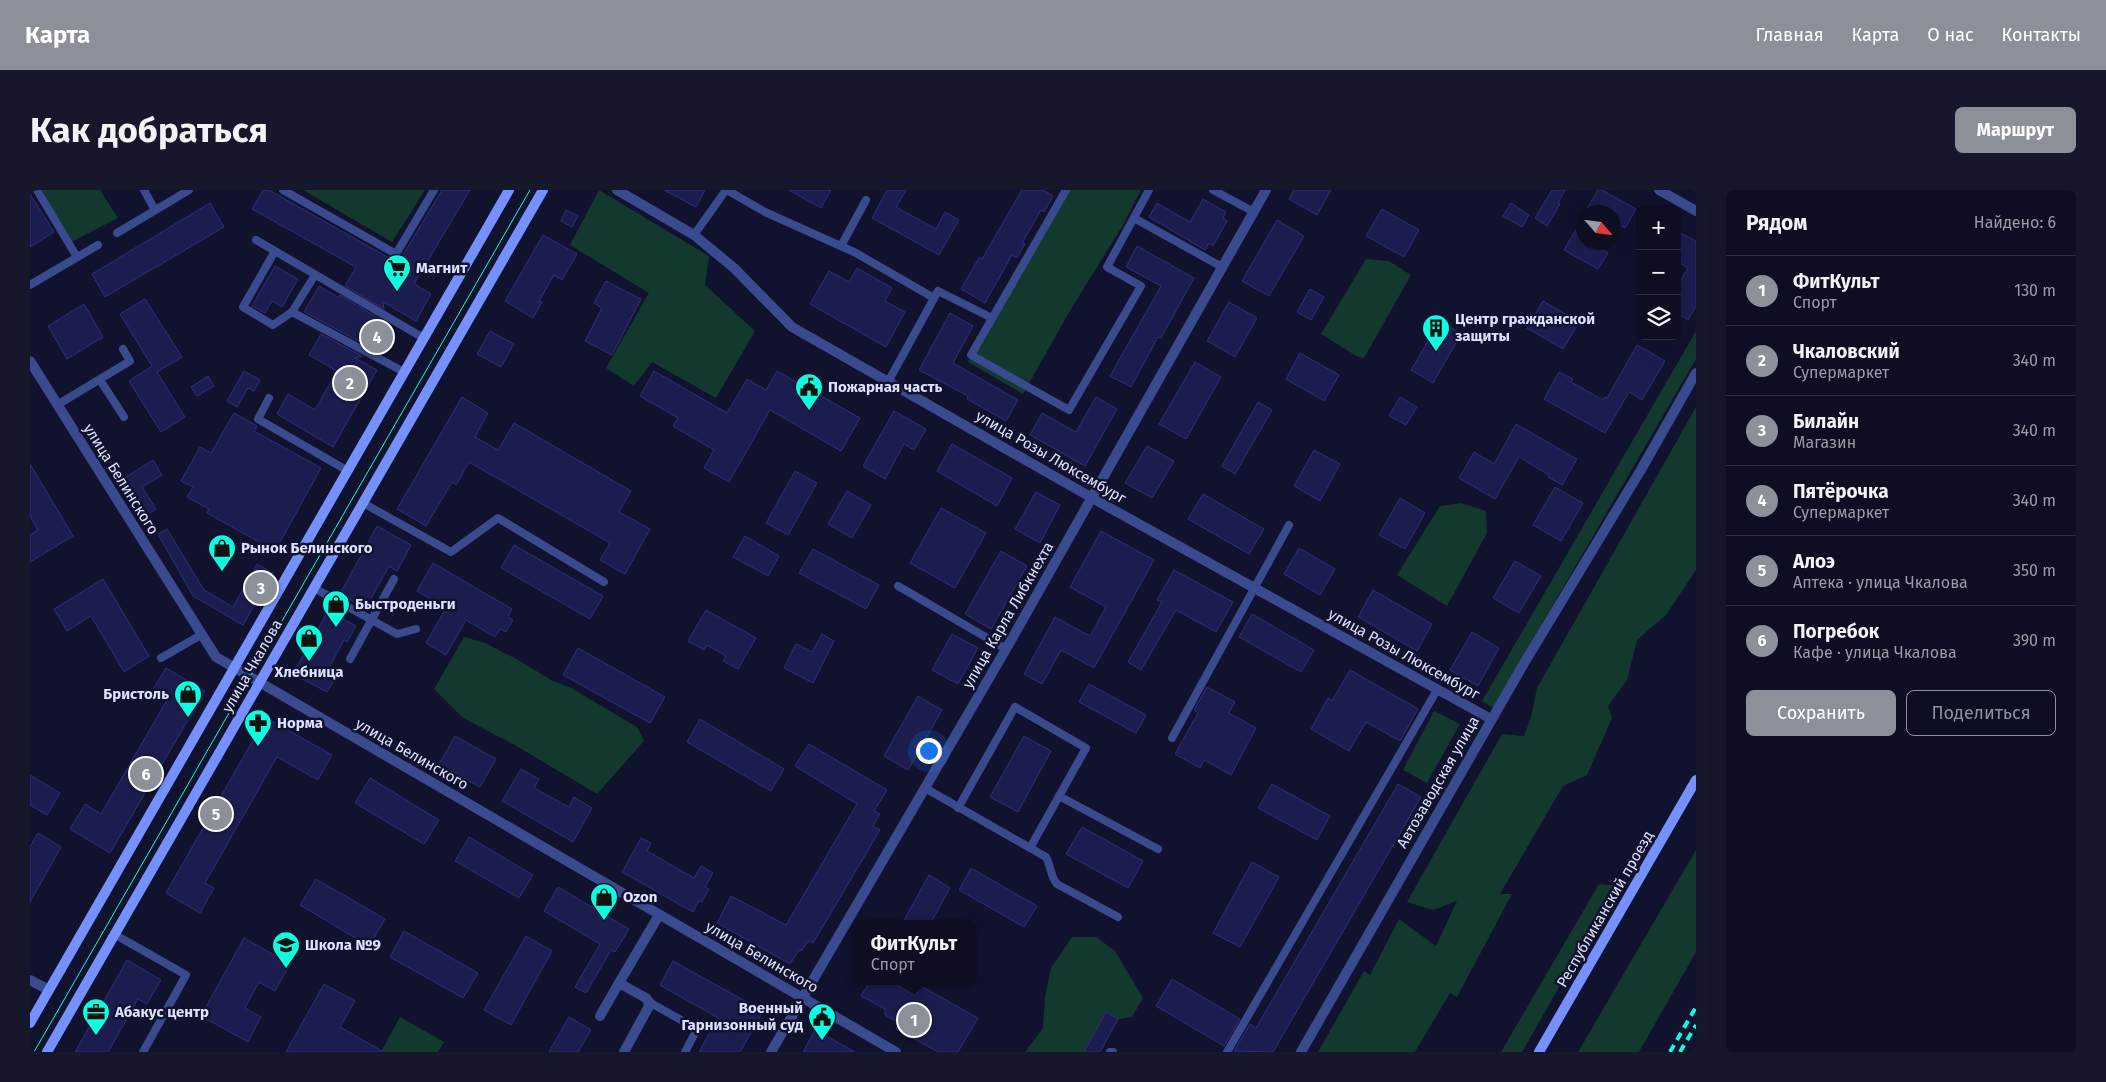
<!DOCTYPE html>
<html lang="ru">
<meta charset="utf-8">
<style>
:root{--surface:#0d0e22;--page:#16172a;--text:#f1f3f6;--muted:#9a9ca5;--line:#2d2e40;--accent:#8c9099}
body{margin:0;font-family:"Fira Sans",sans-serif;background:var(--page);color:var(--text)}
.controls{position:absolute;right:15px;top:15px;display:grid;overflow:hidden;border-radius:8px;box-shadow:0 5px 20px #0002}
.controls button{width:45px;height:45px;display:grid;place-items:center;padding:0;border:0;border-bottom:1px solid var(--line);background:var(--surface);color:var(--text);font:25px sans-serif}
.compass{position:absolute;left:1546px;top:15px;width:45px;height:45px;border-radius:50%;background:var(--surface);box-shadow:0 5px 20px #0002;rotate:118deg}
.you{position:absolute;left:898px;top:560px;width:18px;height:18px;margin:-12px;border:4px solid #fff;border-radius:50%;background:#1a73e8;box-shadow:0 0 0 8px #1a73e833}
.badge{display:grid;place-items:center;width:32px;height:32px;border-radius:50%;background:var(--accent);color:#fff;font-size:16px;font-weight:700}
.pin{position:absolute;translate:-50% -50%;border:2px solid #fff;box-shadow:0 1px 5px #0006}
.popup{position:absolute;left:823px;top:730px;width:122px;height:65px;box-sizing:border-box;display:grid;place-content:center;border-radius:8px;background:var(--surface);filter:drop-shadow(0 1px 4px #0005);font-size:16px;white-space:nowrap;color:var(--muted)}
.popup b{font-size:19px;color:var(--text)}
.popup::after{content:'';position:absolute;left:50%;top:100%;margin-left:-10px;border:10px solid transparent;border-top-color:var(--surface)}
.list{margin:0;padding:0;list-style:none}
h2{display:flex;justify-content:space-between;align-items:center;height:65px;margin:0;padding:0 20px;font-size:21px}
h2 small{font-size:16px;font-weight:400;color:var(--muted)}
.list li{display:grid;grid-template-columns:32px 1fr auto;gap:15px;align-items:center;box-sizing:border-box;height:70px;padding:0 20px;border-top:1px solid var(--line)}
.list b{display:block;font-size:19px;white-space:nowrap}
.list p{margin:0;font-size:16px;white-space:nowrap;color:var(--muted)}
.list em{font-size:16px;font-style:normal;color:var(--muted)}
.actions{display:flex;gap:10px;padding:15px 20px}
.actions a{flex:1;padding:11px 0;border:1px solid var(--accent);border-radius:8px;text-align:center;font-size:18px;color:var(--accent)}
.actions .main{background:var(--accent);color:#fff}
.icon{flex:none;width:28px;height:28px;fill:none;stroke:currentColor;stroke-width:2;stroke-linecap:round;stroke-linejoin:round}
.map{position:relative;flex:none;width:1666px;height:862px;overflow:hidden;border-radius:8px}
header{display:flex;align-items:center;gap:30px;box-sizing:border-box;height:70px;padding:0 25px;background:var(--accent);color:#fff}
header strong{font-size:24px}
nav{display:flex;gap:28px;margin-inline-start:auto;font-size:18px}
.intro{display:flex;align-items:center;justify-content:space-between;box-sizing:border-box;height:120px;padding:0 30px}
h1{margin:0;font-size:35px}
.button{padding:12px 22px;border-radius:8px;background:var(--accent);color:#fff;font-size:18px;font-weight:700}
main{display:flex;gap:30px;padding:0 30px}
aside{flex:1;background:var(--surface);border-radius:8px;box-shadow:0 5px 20px #0002}
.map>svg:first-child{display:block}
</style>
<header>
<strong>Карта</strong>
<nav><a>Главная</a><a>Карта</a><a>О нас</a><a>Контакты</a></nav>
</header>
<div class="intro"><h1>Как добраться</h1><a class="button">Маршрут</a></div>
<main>
<div class="map">
<svg width="1666" height="862" viewBox="0 0 1666 862">
<rect width="100%" height="100%" fill="#11122d"/>
<g fill="#13382e">
<path d="M12 0H70L88 28 41 52Z"/>
<path d="M273 0H395L362 52Z"/>
<path d="M569 0 679 66 675 95 725 141 686 208 622 172 604 196 576 178 619 103 540 55Z"/>
<path d="M1036 0H1111L1093 35 1041 119 993 204 938 172Z"/>
<path d="M1336 69 1359 71 1381 85 1334 168 1328 167 1291 144Z"/>
<path d="M1666 141V169L1463 518 1452 511Z"/>
<path d="M1666 217V380L1636 425 1607 450 1597 490 1578 516 1582 528 1557 585 1533 596 1470 704H1482L1427 807 1420 803 1385 862H1288L1334 781 1340 785 1369 729 1406 756 1427 711 1403 720 1377 712 1472 544 1494 546 1501 527 1507 498Z"/>
<path d="M1431 313 1456 321 1457 343 1417 416 1367 385 1410 316Z"/>
<path d="M434 447 455 453 488 470 523 491 541 498 607 537 614 551 567 604 483 554 433 528 404 499Z"/>
<path d="M1404 521 1430 534 1397 593 1373 580Z"/>
<path d="M1666 660V762L1609 862H1548Z"/>
<path d="M1569 694 1587 696 1492 862H1471Z"/>
<path d="M1042 747H1066L1085 761 1113 808 1102 827 1088 829 1076 822 1054 862H995L1013 838 1015 807 1021 778Z"/>
<path d="M370 827 414 852 408 862H351Z"/>
</g>
<g fill="#1c1d4f" stroke="#2d307c">
<path d="M233 0H239L368 73 412 0H440L384 94 401 104 386 131 353 112 354 119 315 96 326 77 222 19Z"/>
<path d="M634 0H675L666 17Z"/>
<path d="M759 0H801L791 18Z"/>
<path d="M857 0H876L866 17 906 39 915 22 929 30 909 65 842 28Z"/>
<path d="M992 0H1013L1023 6 1014 22 1011 20 992 53 995 54 987 68 982 65 955 113 931 99 949 68 952 69Z"/>
<path d="M1264 0H1301L1287 25 1259 9Z"/>
<path d="M1522 0H1535L1528 13 1530 14 1517 36 1505 28Z"/>
<path d="M1568 0H1572L1606 19 1595 38 1584 31V22H1555Z"/>
<path d="M0 4 24 42 0 57Z"/>
<path d="M1173 9 1196 22 1193 28 1197 31 1183 56 1179 53 1175 60 1119 27 1127 13 1160 32Z"/>
<path d="M180 13 194 37 75 107 62 84Z"/>
<path d="M1481 13 1499 25 1492 37 1473 26Z"/>
<path d="M1352 19 1389 40 1374 67 1336 46Z"/>
<path d="M536 20 548 26 542 37 531 31Z"/>
<path d="M1554 26V52H1575L1571 59 1578 63 1568 79 1534 60Z"/>
<path d="M1247 30 1274 46 1239 106 1212 91Z"/>
<path d="M1647 41 1666 51V116L1658 130 1647 123V97L1658 78 1647 71Z"/>
<path d="M513 45 547 64 532 90 524 85 509 111 512 112 503 128 475 111Z"/>
<path d="M1107 56 1164 88 1131 148 1128 147 1101 197 1080 186 1131 96 1096 77Z"/>
<path d="M245 76 268 89 252 117 242 111 235 123 222 116Z"/>
<path d="M827 78 862 98 855 111 875 122 856 157 780 114 799 81 819 92Z"/>
<path d="M576 91 611 109 582 165 555 151 572 118 564 113Z"/>
<path d="M289 96 309 108 310 105 358 134 361 145 356 158 349 162 274 122Z"/>
<path d="M1280 99 1294 107 1281 130 1267 122Z"/>
<path d="M115 109 152 167 127 182 155 227 131 242 99 191 122 176 90 124Z"/>
<path d="M1513 111 1549 132 1533 159 1497 138Z"/>
<path d="M1199 112 1227 128 1205 167 1177 151Z"/>
<path d="M54 114 73 147 37 169 18 136Z"/>
<path d="M920 123 943 136 923 173 988 210 976 231 937 209 938 206 889 180Z"/>
<path d="M1410 131 1431 144 1403 193 1381 180Z"/>
<path d="M460 141 484 154 471 177 447 164Z"/>
<path d="M291 144 332 166 325 168 347 180 303 257 247 224 258 204 285 220 307 181 279 165Z"/>
<path d="M1607 155 1635 171 1612 210 1599 202 1575 243 1514 209 1529 182 1543 189 1541 192 1573 210 1575 207 1577 208Z"/>
<path d="M1270 163 1309 185 1294 211 1256 189Z"/>
<path d="M1165 172 1191 187 1156 249 1129 234Z"/>
<path d="M214 181 230 190 224 201 218 198 207 217 197 211Z"/>
<path d="M624 181 697 223 717 189 736 200 747 181 830 228 811 261 740 220 699 292 674 278 684 260 643 236 648 228 610 206Z"/>
<path d="M178 186 184 196 167 206 161 197Z"/>
<path d="M432 207 458 223 445 247 468 260 484 233 601 301 589 322 620 339 595 384 570 370 580 353 439 272 426 295 422 292 396 336 367 319Z"/>
<path d="M1066 207 1087 219 1055 276 1000 245 1012 223 1046 242Z"/>
<path d="M1370 207 1387 217 1376 235 1359 226Z"/>
<path d="M1228 212 1242 220 1205 284 1192 276Z"/>
<path d="M864 221 896 239 884 260 874 254 855 289 833 276Z"/>
<path d="M204 223 227 236 224 241 291 278 245 361 177 323 179 319 157 307 163 297 151 291 170 257 181 263Z"/>
<path d="M1486 234 1547 269 1532 295 1518 287 1519 285 1489 267 1465 309 1429 288 1444 262 1464 274Z"/>
<path d="M922 254 982 288 967 316 907 281Z"/>
<path d="M1117 256 1144 271 1122 308 1095 293Z"/>
<path d="M1284 260 1310 274 1290 311 1264 296Z"/>
<path d="M123 270 132 285 112 297 126 319 116 326 93 289Z"/>
<path d="M0 274 43 346 0 372V345L8 340 0 326Z"/>
<path d="M765 281 787 293 758 345 736 333Z"/>
<path d="M1525 297 1553 313 1531 351 1503 335Z"/>
<path d="M817 301 841 315 822 348 798 334Z"/>
<path d="M1006 302 1030 315 1010 353 985 339Z"/>
<path d="M1173 304 1234 339 1219 364 1158 329Z"/>
<path d="M1370 308 1395 323 1375 359 1349 345Z"/>
<path d="M911 318 956 343 925 398 880 373Z"/>
<path d="M347 336 381 355 367 381 359 376 336 418 310 404Z"/>
<path d="M137 339 174 400 203 417 227 374 243 383 213 435 163 406 128 344Z"/>
<path d="M1071 341 1124 370 1064 478 1031 460 1012 494 994 484 1025 427 1060 446 1076 417 1040 397Z"/>
<path d="M715 346 749 366 738 386 703 367Z"/>
<path d="M484 355 573 406 560 429 471 378Z"/>
<path d="M1269 358 1305 379 1290 405 1254 384Z"/>
<path d="M783 359 849 395 836 419 769 383Z"/>
<path d="M971 361 997 376 961 439 935 424Z"/>
<path d="M1485 371 1511 386 1489 423 1463 408Z"/>
<path d="M403 373 482 419 478 427 483 430 476 442 470 439 465 447 436 430 416 465 396 453 416 418 387 401Z"/>
<path d="M1144 380 1203 412 1186 442 1146 420 1111 480 1098 472 1132 412 1127 410Z"/>
<path d="M73 389 119 466 94 482 61 426 37 441 24 419Z"/>
<path d="M1343 400 1402 434 1387 461 1328 427Z"/>
<path d="M676 420 726 448 708 479 693 471 696 466 677 455 674 460 658 451Z"/>
<path d="M298 421 326 436 317 452 314 450 300 476 309 481 297 502 263 484Z"/>
<path d="M1222 424 1284 460 1271 482 1209 447Z"/>
<path d="M1442 442 1469 458 1448 496 1420 480Z"/>
<path d="M792 444 804 451 783 493 754 478 766 454 782 462Z"/>
<path d="M922 444 948 458 928 494 902 480Z"/>
<path d="M548 458 635 507 620 533 533 485Z"/>
<path d="M136 478 175 501 80 663 40 639 55 614 71 624 137 510 122 501Z"/>
<path d="M1320 480 1388 519 1370 551 1336 532 1319 561 1281 539 1298 508 1302 511Z"/>
<path d="M1059 494 1116 525 1106 543 1049 512Z"/>
<path d="M1177 497 1205 512 1199 523 1226 538 1201 585 1174 570 1170 578 1145 564 1168 523 1164 520Z"/>
<path d="M888 506 912 520 878 580 854 566Z"/>
<path d="M670 529 754 579 741 601 657 552Z"/>
<path d="M242 531 302 565 288 590 247 567 175 693 184 698 170 723 136 703 227 543 234 546Z"/>
<path d="M425 546 466 569 450 597 409 574Z"/>
<path d="M994 546 1021 561 988 622 960 607Z"/>
<path d="M779 554 857 600 844 621 850 624 843 636 850 640 783 753 778 751 772 760H769L760 774 687 733 701 706 756 735 827 614 765 576Z"/>
<path d="M491 579 509 589 504 598 539 617 544 607 562 618 543 652 472 611Z"/>
<path d="M0 585 30 603 17 625 0 615Z"/>
<path d="M340 588 409 630 394 654 325 613Z"/>
<path d="M1242 594 1300 626 1287 650 1228 618Z"/>
<path d="M1368 594 1391 607 1243 862 1204 861 1220 834 1226 838Z"/>
<path d="M1052 637 1113 671 1098 698 1036 664Z"/>
<path d="M8 643 31 657 0 712V657Z"/>
<path d="M439 647 503 685 489 708 425 671Z"/>
<path d="M611 648 621 653 617 661 664 688 671 676 683 683 675 697 679 699 672 712 669 711 663 722 592 682Z"/>
<path d="M1222 672 1249 687 1210 757 1183 743Z"/>
<path d="M941 678 1007 716 994 737 929 700Z"/>
<path d="M899 685 920 698 900 734H872Z"/>
<path d="M286 689 355 729 339 756 270 715Z"/>
<path d="M528 697 599 739 585 762 581 760 556 803 545 797 570 754 514 721Z"/>
<path d="M374 741 448 783 433 808 360 767Z"/>
<path d="M496 746 522 761 481 835 454 820Z"/>
<path d="M214 748 260 774 245 801 229 792 215 818 231 827 218 852 171 826Z"/>
<path d="M97 770 131 790 117 814 108 809 78 862H45Z"/>
<path d="M643 771 733 821 710 862H669L688 828 630 795Z"/>
<path d="M1142 789 1210 829 1194 856 1126 816Z"/>
<path d="M840 791H869L867 795 885 806 891 796 948 828 928 862H908L866 839 869 833 855 825V819L831 806Z"/>
<path d="M294 794 325 811 310 837 354 862H256Z"/>
<path d="M1076 822 1088 829 1070 862H1054Z"/>
<path d="M539 827 561 840 548 862H519Z"/>
<path d="M785 840 825 862H773Z"/>
</g>
<g fill="none" stroke-linecap="round" stroke-linejoin="round">
<g stroke="#3a4a8e" stroke-width="8">
<path d="M7 0 47 67"/>
<path d="M114 0 125 20"/>
<path d="M253 0 366 64 404 0"/>
<path d="M697 0 735 22 826 63 904 108"/>
<path d="M1036 0 941 165 1039 220 1111 96 1077 77 1119 0"/>
<path d="M1183 0 1224 22"/>
<path d="M1104 28 1192 77"/>
<path d="M87 43 159 0"/>
<path d="M664 45 696 0"/>
<path d="M226 50 245 61"/>
<path d="M811 56 836 10"/>
<path d="M285 85 262 122 243 135 213 117 245 61 385 143 394 148"/>
<path d="M0 95 68 55"/>
<path d="M262 122 374 182"/>
<path d="M70 190 94 227"/>
<path d="M858 192 908 101 962 128"/>
<path d="M239 208 228 229 318 281"/>
<path d="M27 215 100 171 93 159"/>
<path d="M333 313 421 362 468 328 574 392"/>
<path d="M868 396 976 459"/>
<path d="M284 398 367 444 386 439"/>
<path d="M131 468 171 445"/>
<path d="M320 469 364 389"/>
<path d="M1142 548 1259 335"/>
<path d="M895 598 1016 667C1021 676 1020 686 1027 694L1088 727"/>
<path d="M1029 606 1128 659"/>
<path d="M928 618 985 517 1056 558 1000 658"/>
<path d="M84 744 156 785 113 862"/>
<path d="M619 812 667 839 655 862"/>
<path d="M1080 862H1083"/>
<path d="M1197 862 1407 500"/>
</g>
<g stroke="#3a4a8e" stroke-width="10">
<path d="M587 0 664 45 704 78 762 137 1080 318 1461 529"/>
<path d="M1629 0 1666 21"/>
<path d="M0 171 186 467 866 862"/>
<path d="M0 790 19 800"/>
<path d="M589 793 629 725"/>
<path d="M570 826 589 793 616 808 619 812 618 818 594 862"/>
<path d="M741 862 976 459 1236 0"/>
<path d="M1271 862 1493 475 1612 278 1666 183"/>
</g>
<g stroke="#7491ff" stroke-width="10">
<path d="M0 833 479 0"/>
<path d="M17 862 513 0"/>
<path d="M1509 862 1666 590"/>
</g>
<path stroke="#09ffdf" stroke-width="1" d="M4 862 500 0"/>
<g stroke="#09ffdf" stroke-width="4" stroke-dasharray="8 6" stroke-linecap="butt">
<path d="M1640 862 1666 817"/>
<path d="M1650 862 1666 835"/>
</g>
</g>
<defs>
<g id="supermarket-pin" transform="scale(1.4375)"><path d="M0 17L-7.5 6A9.5 9.5 0 1 1 7.5 6Z" fill="#09ffdf" stroke="#11122d"/><path d="M-6-5.5h2.5l.6 2H6L4.5 2H-2.5L-4.4-4H-6ZM-1.5 3.2a1.3 1.3 0 1 0 .1 0ZM3 3.2a1.3 1.3 0 1 0 .1 0Z" fill="#111"/></g>
<g id="building-pin" transform="scale(1.4375)"><path d="M0 17L-7.5 6A9.5 9.5 0 1 1 7.5 6Z" fill="#09ffdf" stroke="#11122d"/><path d="M-4-6H4V6H1V3H-1V6H-4ZM-2.5-4.3h1.7v1.8h-1.7ZM.8-4.3h1.7v1.8H.8ZM-2.5-1h1.7V.8h-1.7ZM.8-1h1.7V.8H.8Z" fill="#111"/></g>
<g id="civic-pin" transform="scale(1.4375)"><path d="M0 17L-7.5 6A9.5 9.5 0 1 1 7.5 6Z" fill="#09ffdf" stroke="#11122d"/><path d="M-.6-6.5H3V-4.5H.6V-3L4-1V1h2V6H-6V1h2V-1L-.6-3ZM-1.2 2.5V6h2.4V2.5Z" fill="#111"/></g>
<g id="shop-pin" transform="scale(1.4375)"><path d="M0 17L-7.5 6A9.5 9.5 0 1 1 7.5 6Z" fill="#09ffdf" stroke="#11122d"/><path d="M-5-2.5h2.3a2.7 3.5 0 0 1 5.4 0H5L5.5 6h-11ZM-1.5-2.5h3a1.5 2.3 0 0 0-3 0Z" fill="#111"/></g>
<g id="pharmacy-pin" transform="scale(1.4375)"><path d="M0 17L-7.5 6A9.5 9.5 0 1 1 7.5 6Z" fill="#09ffdf" stroke="#11122d"/><path d="M-2-6h4v4h4v4h-4v4h-4v-4h-4v-4h4Z" fill="#111"/></g>
<g id="school-pin" transform="scale(1.4375)"><path d="M0 17L-7.5 6A9.5 9.5 0 1 1 7.5 6Z" fill="#09ffdf" stroke="#11122d"/><path d="M0-5L7-2L0 1L-7-2ZM-4 1L0 2.5L4 1V4Q0 6-4 4Z" fill="#111"/></g>
<g id="office-pin" transform="scale(1.4375)"><path d="M0 17L-7.5 6A9.5 9.5 0 1 1 7.5 6Z" fill="#09ffdf" stroke="#11122d"/><path d="M-6-3h4V-5.5h4V-3h4V5H-6ZM-1-4.5V-3h2v-1.5ZM-6 0V1H6V0Z" fill="#111"/></g>
</defs>
<g fill-rule="evenodd">
<use href="#supermarket-pin" x="367" y="78"/>
<use href="#building-pin" x="1406" y="138"/>
<use href="#civic-pin" x="779" y="197"/>
<use href="#shop-pin" x="192" y="358"/>
<use href="#shop-pin" x="306" y="414"/>
<use href="#shop-pin" x="279" y="448"/>
<use href="#shop-pin" x="158" y="504"/>
<use href="#pharmacy-pin" x="228" y="533"/>
<use href="#shop-pin" x="574" y="707"/>
<use href="#school-pin" x="256" y="755"/>
<use href="#office-pin" x="66" y="822"/>
<use href="#civic-pin" x="792" y="827"/>
</g>
<g text-anchor="middle" dominant-baseline="central" stroke-width="5" stroke-linejoin="round" paint-order="stroke">
<g font-size="15" font-weight="bold" fill="#dde1ff" stroke="#11122d" text-anchor="start">
<text x="386" y="78">Магнит</text>
<text x="1425" y="129">Центр гражданской<tspan x="1425" dy="17">защиты</tspan></text>
<text x="798" y="197">Пожарная часть</text>
<text x="211" y="358">Рынок Белинского</text>
<text x="325" y="414">Быстроденьги</text>
<text x="279" y="482" text-anchor="middle">Хлебница</text>
<text x="139" y="504" text-anchor="end">Бристоль</text>
<text x="247" y="533">Норма</text>
<text x="593" y="707">Ozon</text>
<text x="275" y="755">Школа №9</text>
<text x="773" y="818" text-anchor="end">Военный<tspan x="773" dy="17">Гарнизонный суд</tspan></text>
<text x="85" y="822">Абакус центр</text>
</g>
<g font-size="15" fill="#dde1ff" stroke="#11122d">
<text transform="translate(1021 267) rotate(30)">улица Розы Люксембург</text>
<text transform="translate(91 289) rotate(58)">улица Белинского</text>
<text transform="translate(978 425) rotate(-60)">улица Карла Либкнехта</text>
<text transform="translate(1374 464) rotate(29)">улица Розы Люксембург</text>
<text transform="translate(222 476) rotate(-60)">улица Чкалова</text>
<text transform="translate(382 564) rotate(30)">улица Белинского</text>
<text transform="translate(1408 592) rotate(-60)">Автозаводская улица</text>
<text transform="translate(1575 719) rotate(-60)">Республиканский проезд</text>
<text transform="translate(732 767) rotate(30)">улица Белинского</text>
</g>
</g>
</svg>
<div class="controls">
<button>+</button>
<button>−</button>
<button><svg class="icon" aria-label="layers" viewBox="0 0 24 24"><path d="M12 4l9 5-9 5-9-5zM3 14l9 5 9-5"/></svg></button>
</div>
<svg class="compass" viewBox="-18 -18 36 36"><path d="M0-13l5 13h-10z" fill="#e53935"/><path d="M0 13l5-13h-10z" fill="#9a9ca5"/></svg>
<div class="you"></div>
<div class="pin badge" style="left:884px;top:830px">1</div>
<div class="popup"><b>ФитКульт</b>Спорт</div>
<div class="pin badge" style="left:320px;top:193px">2</div>
<div class="pin badge" style="left:231px;top:398px">3</div>
<div class="pin badge" style="left:347px;top:147px">4</div>
<div class="pin badge" style="left:186px;top:624px">5</div>
<div class="pin badge" style="left:116px;top:584px">6</div>
</div>
<aside>
<h2>Рядом<small>Найдено: 6</small></h2>
<ul class="list">
<li><span class="badge">1</span><div><b>ФитКульт</b><p>Спорт</p></div><em>130 m</em></li>
<li><span class="badge">2</span><div><b>Чкаловский</b><p>Супермаркет</p></div><em>340 m</em></li>
<li><span class="badge">3</span><div><b>Билайн</b><p>Магазин</p></div><em>340 m</em></li>
<li><span class="badge">4</span><div><b>Пятёрочка</b><p>Супермаркет</p></div><em>340 m</em></li>
<li><span class="badge">5</span><div><b>Алоэ</b><p>Аптека · улица Чкалова</p></div><em>350 m</em></li>
<li><span class="badge">6</span><div><b>Погребок</b><p>Кафе · улица Чкалова</p></div><em>390 m</em></li>
</ul>
<div class="actions"><a class="main">Сохранить</a><a>Поделиться</a></div>
</aside>
</main>
